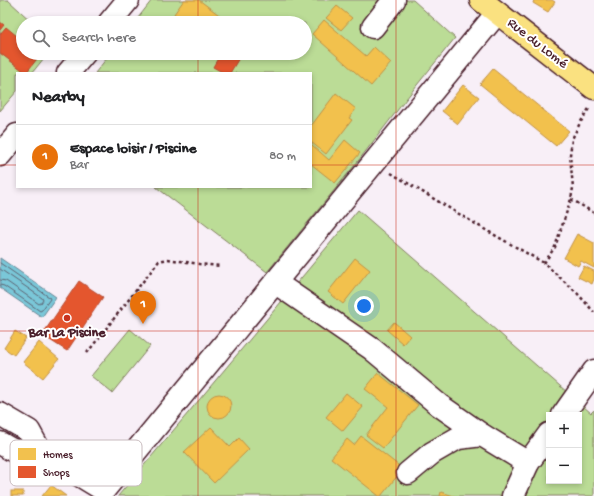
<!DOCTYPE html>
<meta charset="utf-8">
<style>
:root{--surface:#fff;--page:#f6f6f6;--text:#202124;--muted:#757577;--line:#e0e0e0;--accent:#ea580c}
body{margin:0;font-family:"Gochi Hand",sans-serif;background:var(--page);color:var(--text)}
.controls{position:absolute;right:12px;bottom:12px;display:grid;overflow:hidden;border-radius:0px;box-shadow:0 2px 6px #0003}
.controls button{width:36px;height:36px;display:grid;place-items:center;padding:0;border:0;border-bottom:1px solid var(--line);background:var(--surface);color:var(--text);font:20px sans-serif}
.you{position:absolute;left:364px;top:306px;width:14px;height:14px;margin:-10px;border:3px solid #fff;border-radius:50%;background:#1a73e8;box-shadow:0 0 0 6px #1a73e833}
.badge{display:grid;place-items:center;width:26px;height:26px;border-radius:50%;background:var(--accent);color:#fff;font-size:13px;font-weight:700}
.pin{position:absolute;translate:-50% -33px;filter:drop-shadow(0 1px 2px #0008)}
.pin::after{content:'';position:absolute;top:21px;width:14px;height:12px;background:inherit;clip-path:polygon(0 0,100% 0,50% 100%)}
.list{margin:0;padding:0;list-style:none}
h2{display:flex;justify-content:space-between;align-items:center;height:52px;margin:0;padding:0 16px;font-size:17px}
h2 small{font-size:13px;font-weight:400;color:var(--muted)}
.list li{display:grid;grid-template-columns:26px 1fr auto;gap:12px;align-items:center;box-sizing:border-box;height:64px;padding:0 16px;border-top:1px solid var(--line)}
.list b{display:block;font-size:15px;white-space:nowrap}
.list p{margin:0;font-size:13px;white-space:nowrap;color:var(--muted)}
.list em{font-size:13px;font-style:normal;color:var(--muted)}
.icon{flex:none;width:22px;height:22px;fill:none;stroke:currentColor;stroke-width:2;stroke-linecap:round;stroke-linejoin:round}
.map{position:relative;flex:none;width:594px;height:496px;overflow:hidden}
.search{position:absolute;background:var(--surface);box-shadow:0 2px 6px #0003;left:16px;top:16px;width:296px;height:44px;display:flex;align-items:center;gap:10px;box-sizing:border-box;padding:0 14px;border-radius:22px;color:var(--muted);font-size:15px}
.panel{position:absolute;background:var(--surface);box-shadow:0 2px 6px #0003;left:16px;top:72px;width:296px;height:116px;border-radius:0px}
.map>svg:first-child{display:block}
</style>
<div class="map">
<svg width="594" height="496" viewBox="0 0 594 496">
<rect width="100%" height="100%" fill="#f8eff7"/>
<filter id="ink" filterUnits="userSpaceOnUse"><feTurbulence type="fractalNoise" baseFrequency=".025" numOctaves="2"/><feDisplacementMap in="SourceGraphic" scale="8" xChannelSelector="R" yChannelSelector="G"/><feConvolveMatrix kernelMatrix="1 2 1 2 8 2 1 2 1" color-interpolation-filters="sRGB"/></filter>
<g filter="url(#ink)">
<g fill="#bbdc96" stroke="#827e60" fill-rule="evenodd">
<path d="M0 0H8L33 23H23V53H45L44 58 32 73H17V91L0 111Z"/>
<path d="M152 0H413L455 38 417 85 355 165 267 272 156 187H311V73H95L111 53H305V23H134Z"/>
<path d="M358 210 591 413 594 410V496H118L210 387ZM549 415H579V481H549Z"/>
<path d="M130 329 150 346 112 393 91 376Z"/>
</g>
<path fill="#7ac7d8" stroke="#678493" d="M0 258 56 297 42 317 0 288Z"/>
<g fill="#f2c14e" stroke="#c09044">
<path d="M184 0H199L230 23H187L174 14Z"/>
<path d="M534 0H552L555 2 548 12 533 3Z"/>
<path d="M337 6 352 18 341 30 326 18Z"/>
<path d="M324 20 366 56 374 47 391 63 371 86 312 34Z"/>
<path d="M176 53H188L184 58Z"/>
<path d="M493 69 569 131 556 146 480 84Z"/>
<path d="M463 85 479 97 458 124 442 111Z"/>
<path d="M336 93 356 109 349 118 352 120 326 154 311 142V126Z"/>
<path d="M345 140 360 153 335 183 311 164V146L312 145 329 160Z"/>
<path d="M577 234 594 243V268L581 261 578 266 564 258Z"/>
<path d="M355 258 370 270 343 304 328 292Z"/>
<path d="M584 266 594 271V279L592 284 578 277Z"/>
<path d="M394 322 410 336 403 344 387 330Z"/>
<path d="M15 331 26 338 14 355 4 348Z"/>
<path d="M39 342 59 359 43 378 23 362Z"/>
<path d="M378 373 418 405 383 448 366 435 388 407 365 389Z"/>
<path d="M346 393 363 407 343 431 326 417Z"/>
<circle cx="219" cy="406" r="12"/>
<path d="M211 427 230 447 239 438 249 449 214 483 184 452Z"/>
<path d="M361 436 403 469 381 496H379L331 458 347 439 354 445Z"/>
<path d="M51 485 66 496H42Z"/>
<rect x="11" y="491" width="12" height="5"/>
<path d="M441 492 454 496H440Z"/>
</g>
<g fill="#e4572e" stroke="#b6462d">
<path d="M0 22 4 25 0 30Z"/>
<path d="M6 27 23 41V53H37L40 55 26 73 0 53V34Z"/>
<path d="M221 53H242L230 73H224L213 67Z"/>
<path d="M79 281 103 297 67 351 42 335Z"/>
</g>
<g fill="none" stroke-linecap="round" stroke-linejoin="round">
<g stroke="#5d6270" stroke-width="1">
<path d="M0 263 49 297 50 299 42 310 40 311 4 286 0 285"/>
<path d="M0 269 42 298 43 300 41 303 39 304 6 281 0 280"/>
</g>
<g stroke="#4a1f2b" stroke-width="25">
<g id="minor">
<path d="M109 23 128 0"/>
<path d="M373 27 394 0"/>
<path d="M68 73 85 53"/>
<path d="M0 155 17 135"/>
<path d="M276 283 372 349 439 405 482 435 528 463"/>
<path d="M0 414 29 431 40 451 104 490 497 13"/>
<path d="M563 415 594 371"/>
<path d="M0 443 19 454 40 451"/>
<path d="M408 473 432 453 458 438 482 435"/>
<path d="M513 496 528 463 549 434"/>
</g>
</g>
<g stroke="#4a1f2b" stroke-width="25">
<path id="major" d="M481 0 594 88"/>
</g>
<g stroke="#4a1f2b" stroke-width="2.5" stroke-dasharray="3 3" stroke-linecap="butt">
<path d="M391 173 484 229 544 263 577 293 594 312"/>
<path d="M571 199 594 213"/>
<path d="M544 263 555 247 571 199 573 188 570 155 572 139 580 123 590 107"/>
<path d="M87 353 159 261 168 259 199 264 220 266"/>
</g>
<use href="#minor" stroke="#fff" stroke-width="22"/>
<use href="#major" stroke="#fae180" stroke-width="22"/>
</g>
</g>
<path fill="none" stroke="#c8321e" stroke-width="1" stroke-opacity="0.55" d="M198 0V23M396 0V496M198 53V73M0 165H17M311 165H594M198 187V496M0 331H594"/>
<circle fill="#c8321e" stroke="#fff" stroke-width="1.5" cx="67" cy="318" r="4"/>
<g text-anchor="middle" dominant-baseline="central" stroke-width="4" stroke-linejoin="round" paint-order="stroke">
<g font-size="14" fill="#4a1f2b" stroke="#fff">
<text transform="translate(537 44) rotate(38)">Rue du Lomé</text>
</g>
<g font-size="14" font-weight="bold" fill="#4a1f2b" stroke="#fff">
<text x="67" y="333">Bar La Piscine</text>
</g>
</g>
<rect x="10" y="440" width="132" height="46" rx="6" fill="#fff" stroke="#c9bcbf" stroke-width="1"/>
<rect x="18" y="448" width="18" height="12" fill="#f2c14e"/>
<rect x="18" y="466" width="18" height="12" fill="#e4572e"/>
<g font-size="11" fill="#4a1f2b">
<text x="43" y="458">Homes</text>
<text x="43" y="476">Shops</text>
</g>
</svg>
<div class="controls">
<button>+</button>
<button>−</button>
</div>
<div class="you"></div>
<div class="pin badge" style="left:143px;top:324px;background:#e8710a">1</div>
<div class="search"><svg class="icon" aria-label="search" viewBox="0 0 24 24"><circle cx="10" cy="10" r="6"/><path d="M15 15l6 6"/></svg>Search here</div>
<section class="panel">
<h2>Nearby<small></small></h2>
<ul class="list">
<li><span class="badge" style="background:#e8710a">1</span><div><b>Espace loisir / Piscine</b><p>Bar</p></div><em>80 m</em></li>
</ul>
</section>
</div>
